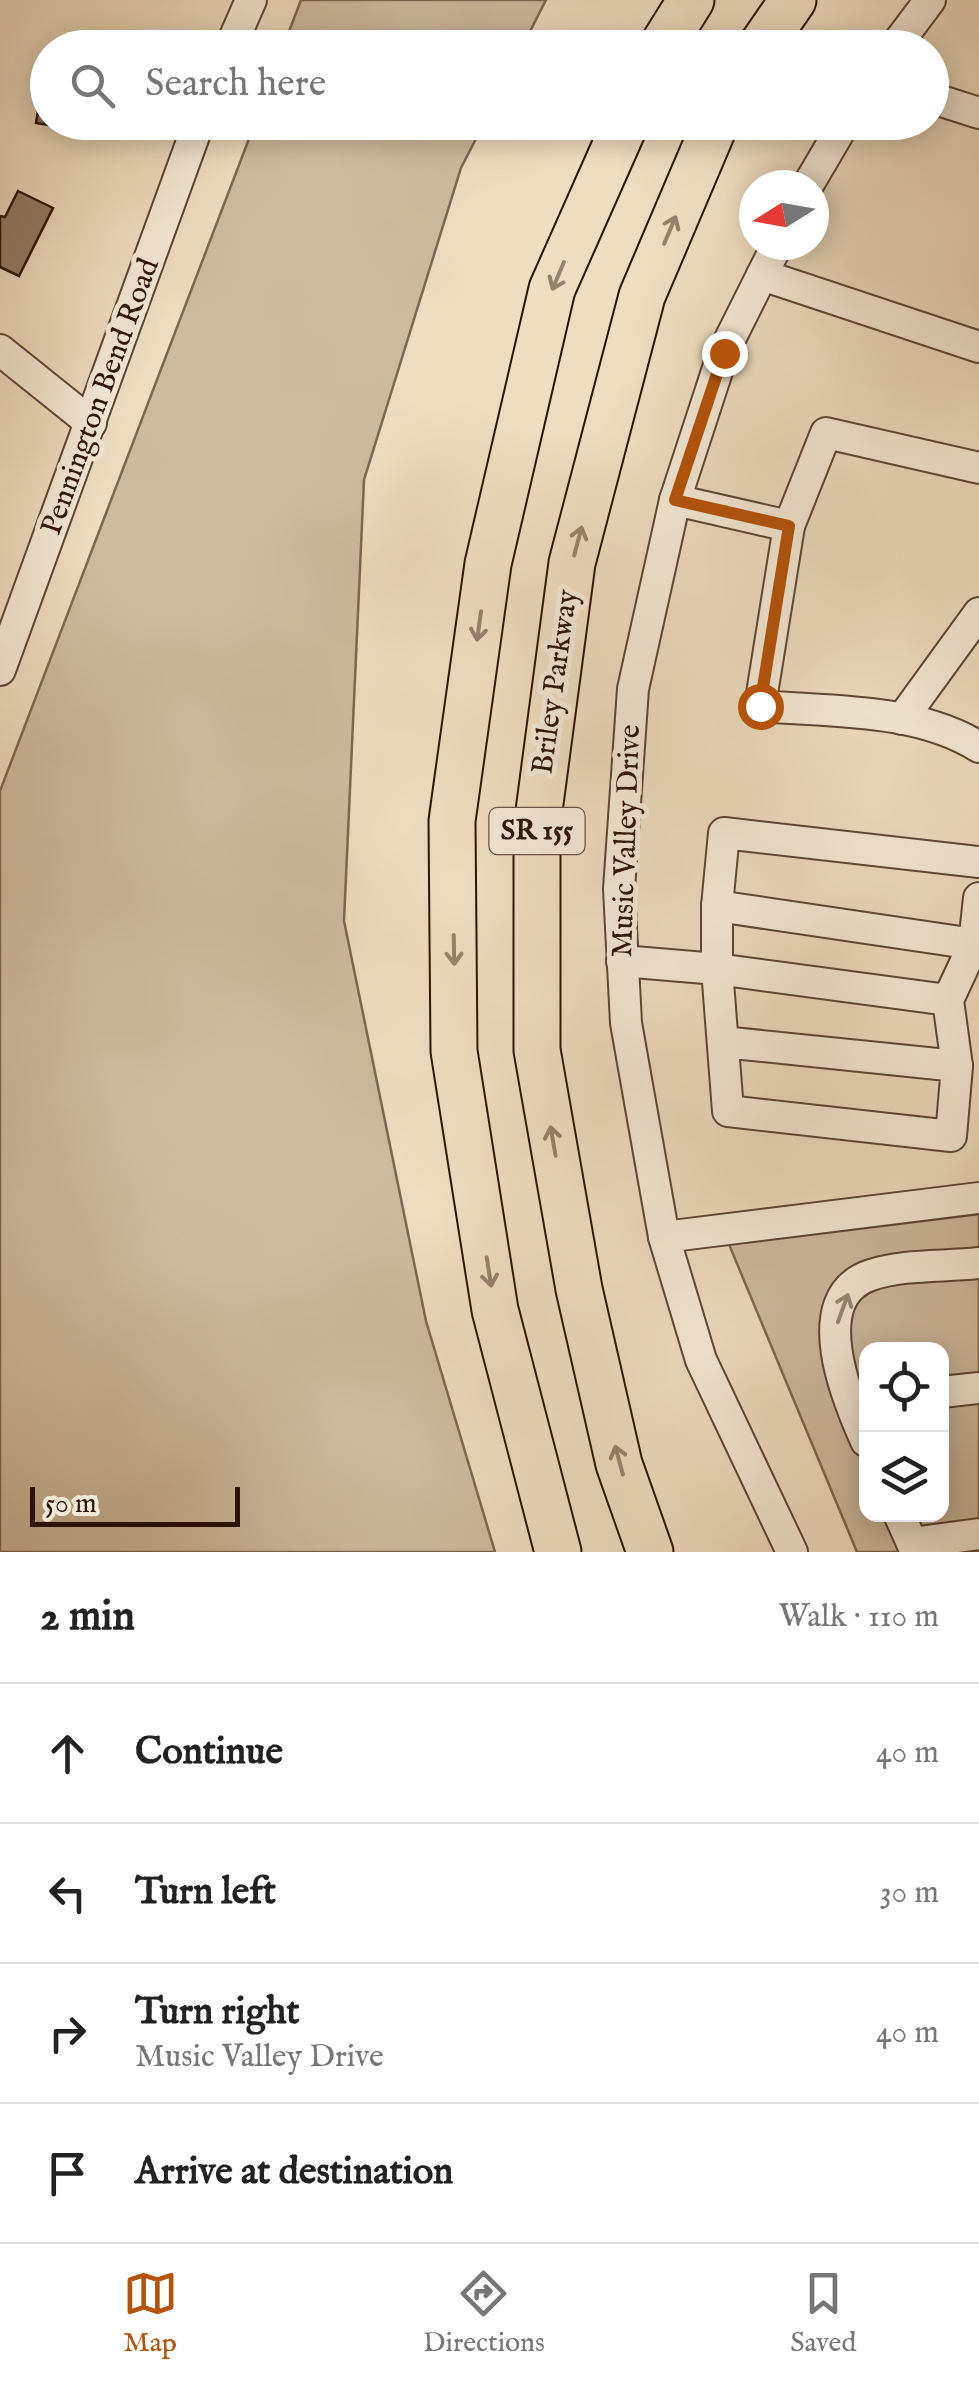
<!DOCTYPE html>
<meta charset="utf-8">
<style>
:root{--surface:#fff;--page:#f6f6f6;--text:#222;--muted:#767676;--line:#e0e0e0;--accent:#b45309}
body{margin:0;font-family:"IM FELL English",serif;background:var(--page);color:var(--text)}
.controls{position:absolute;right:30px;bottom:30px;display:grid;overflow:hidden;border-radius:20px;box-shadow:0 5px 25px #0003}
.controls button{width:90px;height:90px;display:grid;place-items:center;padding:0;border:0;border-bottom:2px solid var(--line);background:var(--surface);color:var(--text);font:50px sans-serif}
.compass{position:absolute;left:739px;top:170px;width:90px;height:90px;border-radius:50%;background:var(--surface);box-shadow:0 5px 25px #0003;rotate:259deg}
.scale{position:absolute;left:30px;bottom:25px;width:210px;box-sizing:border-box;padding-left:10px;border:5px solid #2d1304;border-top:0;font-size:28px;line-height:35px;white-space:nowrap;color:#2d1304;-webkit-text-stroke:8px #f4e9d5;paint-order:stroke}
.stop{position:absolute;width:30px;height:30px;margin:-22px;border:8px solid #b45309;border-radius:50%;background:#fff}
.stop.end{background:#b45309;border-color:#fff;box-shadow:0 2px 10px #0008}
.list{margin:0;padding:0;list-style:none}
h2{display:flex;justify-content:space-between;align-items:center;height:130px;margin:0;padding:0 40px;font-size:42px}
h2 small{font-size:32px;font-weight:400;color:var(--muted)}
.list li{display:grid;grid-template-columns:65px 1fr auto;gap:30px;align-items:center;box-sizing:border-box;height:140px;padding:0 40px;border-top:2px solid var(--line)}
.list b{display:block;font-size:38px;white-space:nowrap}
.list p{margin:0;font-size:32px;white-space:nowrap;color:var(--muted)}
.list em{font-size:32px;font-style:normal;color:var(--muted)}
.icon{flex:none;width:55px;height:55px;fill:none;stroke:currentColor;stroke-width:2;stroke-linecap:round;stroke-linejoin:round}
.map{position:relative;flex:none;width:979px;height:1552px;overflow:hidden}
.search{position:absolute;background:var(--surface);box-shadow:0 5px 25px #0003;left:30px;right:30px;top:30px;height:110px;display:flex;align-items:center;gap:25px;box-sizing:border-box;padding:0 35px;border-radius:55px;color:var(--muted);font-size:38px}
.sheet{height:690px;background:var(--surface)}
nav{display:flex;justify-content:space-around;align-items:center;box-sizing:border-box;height:140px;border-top:2px solid var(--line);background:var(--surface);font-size:28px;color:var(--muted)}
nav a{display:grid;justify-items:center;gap:5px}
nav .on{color:var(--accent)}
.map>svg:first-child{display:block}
</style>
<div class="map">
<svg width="979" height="1552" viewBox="0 0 979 1552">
<rect width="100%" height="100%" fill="#eeddbf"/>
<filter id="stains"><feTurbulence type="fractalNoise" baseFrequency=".002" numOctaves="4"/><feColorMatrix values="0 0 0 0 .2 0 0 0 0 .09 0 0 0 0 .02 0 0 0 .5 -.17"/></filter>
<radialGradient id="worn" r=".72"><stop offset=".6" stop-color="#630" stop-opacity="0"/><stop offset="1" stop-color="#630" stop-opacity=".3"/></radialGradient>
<g fill="#cdbb9f" stroke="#7d6752" stroke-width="2.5" fill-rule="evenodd">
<path d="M301 0H546L522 47H283Z"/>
<path d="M255 123H484L461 168 364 480 344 921 426 1321 495 1552H0V791Z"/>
<path d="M979 1199V1552H857L723 1230ZM866 1350H942V1514H866Z"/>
</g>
<g fill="#917c65" stroke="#2d1304" stroke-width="2.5">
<path d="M42 87 48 88V122H82L80 130 36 123Z"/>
<path d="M18 191 53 208 19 276 0 267V216L5 217Z"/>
</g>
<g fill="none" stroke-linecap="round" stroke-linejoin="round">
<g stroke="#5d4633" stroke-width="34">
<g id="minor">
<path d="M230 48 251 0"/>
<path d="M894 48 930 0"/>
<path d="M932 98 979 113"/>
<path d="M808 185 845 122"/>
<path d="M777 245 723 353 675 500 633 689 619 889 626 1023 664 1237 701 1360 792 1552"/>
<path d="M762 275 979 347"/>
<path d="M0 350 91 423"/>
<path d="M979 468 826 433 789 526 760 706C832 712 916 708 979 747"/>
<path d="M675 500 789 526"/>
<path d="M0 670 199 122"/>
<path d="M902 719 979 613"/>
<path d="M717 906 724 833 979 862"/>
<path d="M974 944 979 898"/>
<path d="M622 961 717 969 728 1111 951 1136 957 1066 723 1042"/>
<path d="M948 1000 974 944 717 906V969L948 1000 957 1066"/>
<path d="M664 1237 979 1198"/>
<path d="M942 1392 979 1388"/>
<path d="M866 1441C848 1401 804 1297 871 1275 903 1264 945 1267 979 1263"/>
<path d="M899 1514 916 1552"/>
<path d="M912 1543 979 1534"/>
</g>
</g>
<g stroke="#2d1304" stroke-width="49">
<g id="highway">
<path d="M661 48 691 0"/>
<path d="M760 48 793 0"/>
<path d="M558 1552 495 1310 454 1051 452 821 488 564 552 289 626 122"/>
<path d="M650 1552 619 1464 579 1289 537 1050V826L572 563 642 296 716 122"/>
</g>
</g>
<use href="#minor" stroke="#f4e9d5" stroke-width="30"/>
<use href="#highway" stroke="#eeddbf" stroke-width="45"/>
</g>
<defs><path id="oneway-shaft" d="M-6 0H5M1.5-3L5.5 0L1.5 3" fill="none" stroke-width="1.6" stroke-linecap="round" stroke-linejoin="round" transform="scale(2.5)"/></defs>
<g stroke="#97826b">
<use href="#oneway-shaft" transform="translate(670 230) rotate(-67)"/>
<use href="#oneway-shaft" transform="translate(558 276) rotate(113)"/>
<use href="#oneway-shaft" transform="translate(578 541) rotate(-75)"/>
<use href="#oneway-shaft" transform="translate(479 626) rotate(98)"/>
<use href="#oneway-shaft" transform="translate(454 950) rotate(89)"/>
<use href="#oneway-shaft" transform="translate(553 1141) rotate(-100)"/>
<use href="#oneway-shaft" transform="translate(489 1272) rotate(81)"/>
<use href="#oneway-shaft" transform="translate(619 1460) rotate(-105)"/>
</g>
<use stroke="#9a8977" href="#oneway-shaft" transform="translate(843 1308) rotate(-70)"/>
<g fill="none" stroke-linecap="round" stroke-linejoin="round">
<path stroke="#b45309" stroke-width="12" d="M724 353 675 500 789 526 760 706"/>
</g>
<g text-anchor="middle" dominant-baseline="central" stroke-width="10" stroke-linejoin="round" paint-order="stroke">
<rect fill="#f4e9d5" stroke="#695343" stroke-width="2.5" x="489.5" y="808" width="95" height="46" rx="8"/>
<g font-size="28" font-weight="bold" fill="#2d1304">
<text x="537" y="831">SR 155</text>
</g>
<g font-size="30" fill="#2d1304" stroke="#f4e9d5">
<text transform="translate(101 397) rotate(-70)">Pennington Bend Road</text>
<text transform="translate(556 682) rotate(-82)">Briley Parkway</text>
<text transform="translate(627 841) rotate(-88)">Music Valley Drive</text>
</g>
</g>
<rect width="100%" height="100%" filter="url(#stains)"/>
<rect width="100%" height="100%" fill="url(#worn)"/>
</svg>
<div class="controls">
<button><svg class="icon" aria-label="locate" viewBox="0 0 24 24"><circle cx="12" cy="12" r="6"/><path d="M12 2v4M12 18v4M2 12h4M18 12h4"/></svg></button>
<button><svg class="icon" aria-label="layers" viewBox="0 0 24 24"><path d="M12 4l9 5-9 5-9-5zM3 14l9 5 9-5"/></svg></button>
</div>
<svg class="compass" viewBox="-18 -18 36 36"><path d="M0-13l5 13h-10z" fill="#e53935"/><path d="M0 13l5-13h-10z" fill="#767676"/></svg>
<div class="scale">50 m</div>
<div class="stop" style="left:760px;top:706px"></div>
<div class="stop end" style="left:724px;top:353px"></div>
<div class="search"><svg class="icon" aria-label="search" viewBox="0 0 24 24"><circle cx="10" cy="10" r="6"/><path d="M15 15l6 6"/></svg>Search here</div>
</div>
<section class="sheet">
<h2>2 min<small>Walk · 110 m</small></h2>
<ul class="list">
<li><svg class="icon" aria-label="ahead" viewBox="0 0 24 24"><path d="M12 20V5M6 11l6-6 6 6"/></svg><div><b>Continue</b></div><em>40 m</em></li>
<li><svg class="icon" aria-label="left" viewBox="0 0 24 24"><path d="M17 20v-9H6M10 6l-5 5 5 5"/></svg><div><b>Turn left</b></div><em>30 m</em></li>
<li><svg class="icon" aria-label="right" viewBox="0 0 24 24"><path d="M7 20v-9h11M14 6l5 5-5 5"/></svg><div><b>Turn right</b><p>Music Valley Drive</p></div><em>40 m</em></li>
<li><svg class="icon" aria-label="arrive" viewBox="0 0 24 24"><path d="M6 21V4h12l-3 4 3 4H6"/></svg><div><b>Arrive at destination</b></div></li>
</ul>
</section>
<nav>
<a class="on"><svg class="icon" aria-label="map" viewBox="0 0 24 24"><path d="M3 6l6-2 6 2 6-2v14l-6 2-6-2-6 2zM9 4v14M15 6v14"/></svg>Map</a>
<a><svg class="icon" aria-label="directions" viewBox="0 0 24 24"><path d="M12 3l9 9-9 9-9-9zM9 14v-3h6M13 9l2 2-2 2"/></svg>Directions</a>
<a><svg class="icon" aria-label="saved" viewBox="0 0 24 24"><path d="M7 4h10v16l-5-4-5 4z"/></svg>Saved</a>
</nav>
